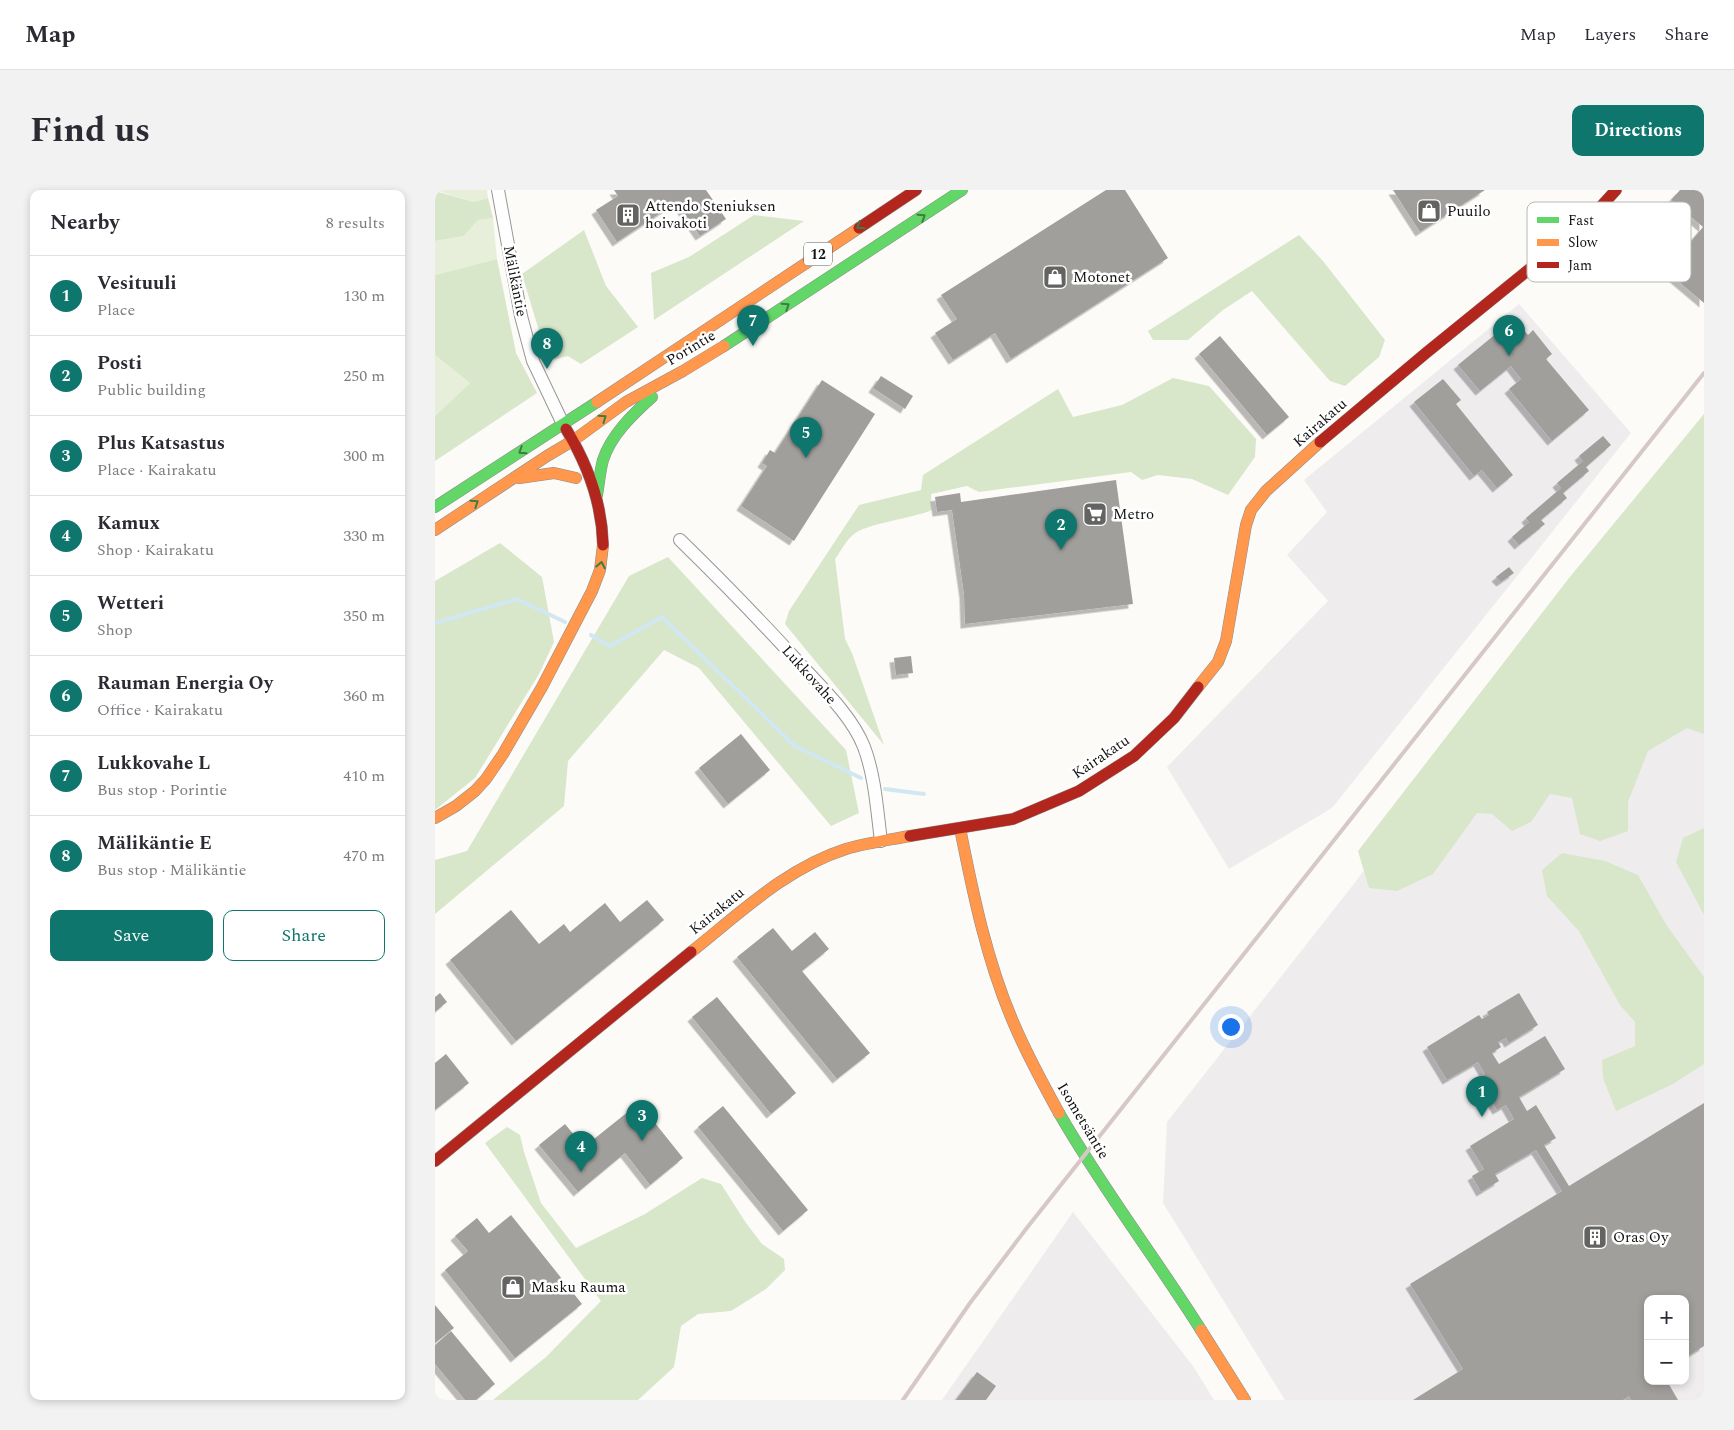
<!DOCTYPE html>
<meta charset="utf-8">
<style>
:root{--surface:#fff;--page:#f2f2f3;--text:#2b2b33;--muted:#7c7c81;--line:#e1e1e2;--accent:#0f766e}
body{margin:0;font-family:Spectral,serif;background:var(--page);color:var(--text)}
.controls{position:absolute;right:15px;bottom:15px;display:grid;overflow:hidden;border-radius:10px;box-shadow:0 2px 8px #0003}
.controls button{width:45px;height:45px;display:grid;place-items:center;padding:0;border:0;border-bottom:1px solid var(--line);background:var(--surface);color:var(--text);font:25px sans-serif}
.you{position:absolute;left:795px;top:836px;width:18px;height:18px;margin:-12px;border:4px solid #fff;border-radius:50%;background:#1a73e8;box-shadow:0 0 0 8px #1a73e833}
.badge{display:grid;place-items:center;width:32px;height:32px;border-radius:50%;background:var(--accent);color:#fff;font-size:16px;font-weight:700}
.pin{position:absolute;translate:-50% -41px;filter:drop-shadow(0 1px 2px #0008)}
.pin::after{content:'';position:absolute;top:26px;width:18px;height:15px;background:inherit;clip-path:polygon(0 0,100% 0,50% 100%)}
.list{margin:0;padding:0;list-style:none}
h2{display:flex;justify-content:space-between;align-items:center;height:65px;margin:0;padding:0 20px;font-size:21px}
h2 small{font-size:16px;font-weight:400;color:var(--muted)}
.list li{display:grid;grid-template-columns:32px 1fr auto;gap:15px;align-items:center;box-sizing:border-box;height:80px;padding:0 20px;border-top:1px solid var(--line)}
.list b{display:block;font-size:19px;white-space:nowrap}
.list p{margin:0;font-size:16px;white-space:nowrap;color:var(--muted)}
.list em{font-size:16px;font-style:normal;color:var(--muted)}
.actions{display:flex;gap:10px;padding:15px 20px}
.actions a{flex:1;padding:11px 0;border:1px solid var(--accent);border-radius:10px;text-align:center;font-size:18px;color:var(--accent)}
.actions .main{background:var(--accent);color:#fff}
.map{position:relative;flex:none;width:1269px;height:1210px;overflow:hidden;border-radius:10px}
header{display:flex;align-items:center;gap:30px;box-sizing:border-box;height:70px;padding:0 25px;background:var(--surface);border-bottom:1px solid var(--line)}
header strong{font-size:24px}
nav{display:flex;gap:28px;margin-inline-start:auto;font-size:18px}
.intro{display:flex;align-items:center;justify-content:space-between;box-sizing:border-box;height:120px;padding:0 30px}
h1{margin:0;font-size:35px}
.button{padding:12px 22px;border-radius:10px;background:var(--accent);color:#fff;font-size:18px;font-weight:700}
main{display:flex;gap:30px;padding:0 30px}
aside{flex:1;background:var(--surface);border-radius:10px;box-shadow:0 2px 8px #0003}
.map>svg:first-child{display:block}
</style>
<header>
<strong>Map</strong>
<nav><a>Map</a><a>Layers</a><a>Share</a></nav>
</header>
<div class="intro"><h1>Find us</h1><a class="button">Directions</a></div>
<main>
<aside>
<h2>Nearby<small>8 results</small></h2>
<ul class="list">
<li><span class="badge">1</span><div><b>Vesituuli</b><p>Place</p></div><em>130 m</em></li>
<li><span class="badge">2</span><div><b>Posti</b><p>Public building</p></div><em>250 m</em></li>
<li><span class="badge">3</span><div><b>Plus Katsastus</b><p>Place · Kairakatu</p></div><em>300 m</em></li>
<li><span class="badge">4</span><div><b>Kamux</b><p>Shop · Kairakatu</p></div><em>330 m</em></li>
<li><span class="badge">5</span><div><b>Wetteri</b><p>Shop</p></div><em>350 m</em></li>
<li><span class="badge">6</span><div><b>Rauman Energia Oy</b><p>Office · Kairakatu</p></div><em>360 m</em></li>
<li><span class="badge">7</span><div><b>Lukkovahe L</b><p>Bus stop · Porintie</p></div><em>410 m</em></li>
<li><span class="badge">8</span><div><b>Mälikäntie E</b><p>Bus stop · Mälikäntie</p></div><em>470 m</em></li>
</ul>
<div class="actions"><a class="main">Save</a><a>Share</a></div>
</aside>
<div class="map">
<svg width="1269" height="1210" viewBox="0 0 1269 1210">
<defs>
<filter id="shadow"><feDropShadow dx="-4.5" dy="4.5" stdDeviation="0" flood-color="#0004"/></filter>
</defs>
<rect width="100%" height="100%" fill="#fcfbf8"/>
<g fill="#efecee" fill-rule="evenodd">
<path d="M1084 114 1196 243 897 618 794 679 732 577 893 411 852 365 892 322 869 290Z"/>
<path d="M1269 354V1210H850L728 1013 732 932 1008 580ZM1213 1109H1250V1191H1213Z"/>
<path d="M638 1022 758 1176 779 1210H507Z"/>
</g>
<g fill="#e7efda">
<path d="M0 0H52L53 8 39 12Z"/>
<path d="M58 28 62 69 0 85V51L29 46 43 30Z"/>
<path d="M0 165 35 193 0 226Z"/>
</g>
<g fill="#d8e6c9">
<path d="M0 1 39 12 53 8 58 28 43 30 29 46 0 51Z"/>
<path d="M319 25 369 31 219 130 216 83 254 67Z"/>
<path d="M149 40 171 96 203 137 146 174 133 166 113 171 87 84Z"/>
<path d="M864 45 888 71 950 150 944 167 910 196 895 191 817 101 788 120 753 150H718L713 141Z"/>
<path d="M62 69 81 163 102 203 0 271V226L35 193 0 165V85Z"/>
<path d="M738 188 774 196 821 249 820 267 793 305 757 289 723 285 707 290 696 282 544 302 532 296 496 304 497 320C479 328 430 334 419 344 411 350 406 361 400 369L410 449 417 463 449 555 350 434 354 421 424 315 486 300 488 285 623 199 638 227 687 215Z"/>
<path d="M1269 224V544L1252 538 1213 561 1193 612V641L1165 651 1145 644 1137 608 1115 604 1096 632 1077 641 1057 624 1042 623 998 684 962 701 934 698 923 661 1134 388Z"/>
<path d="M65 353 107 387 119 452 104 484 40 588 0 620V391Z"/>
<path d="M233 367 411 560 424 623 396 636 264 478 229 460 133 571 129 616 0 724V670L32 661 194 386Z"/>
<path d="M1269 638V725L1241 672 1248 648Z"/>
<path d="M1127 663 1170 671 1203 685 1232 736 1269 787V874L1238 894 1181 921 1168 888 1167 870 1200 856V832L1185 815 1144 741 1112 706 1107 680Z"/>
<path d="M72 937 85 945 89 962 106 1013 141 1058 210 1024 267 988 286 994 311 1033 327 1054 349 1069 350 1080 331 1099 296 1121 263 1124 246 1136 239 1177 203 1210H58L111 1167 166 1111 50 953Z"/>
</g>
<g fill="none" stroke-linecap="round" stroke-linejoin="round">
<g stroke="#d1e7f2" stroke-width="4">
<path d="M0 433 82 409 130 432"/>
<path d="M156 445 175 456 227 427 360 556 426 588"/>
<path d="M450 599 489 604"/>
</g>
</g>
<g fill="#a09f9c" filter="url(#shadow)">
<path d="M179 0H271L291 29 265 46 242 12 182 52 161 20 183 6Z"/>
<path d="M671 0H690L733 68 576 169 560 143 518 170 500 143 522 129 506 105Z"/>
<path d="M958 0H1050L985 42Z"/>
<path d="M1245 0H1269V113L1231 81 1268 37 1236 10Z"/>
<path d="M1079 129 1093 145 1098 140 1117 164 1111 169 1154 220 1117 251 1074 199 1086 189 1076 176 1045 201 1023 175Z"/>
<path d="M785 146 854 227 832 245 764 164Z"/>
<path d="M446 186 478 206 470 219 438 198Z"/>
<path d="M1008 189 1026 210 1021 214 1078 285 1062 298 1047 280 1039 286 979 212Z"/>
<path d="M387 190 440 224 359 351 306 316 332 276 327 273 335 260 340 263Z"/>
<path d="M1168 246 1176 255 1151 277 1154 281 1128 303 1132 308 1106 330 1110 334 1084 355 1077 347 1094 332 1091 328 1126 298 1122 293 1148 271 1144 266Z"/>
<path d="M681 290 698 414 530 434 529 404 517 320 502 322 500 307 525 303 526 312Z"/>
<path d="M1074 377 1079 383 1066 392 1061 387Z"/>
<path d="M476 466 478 483 461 485 459 468Z"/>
<path d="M306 544 335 580 293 614 264 578Z"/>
<path d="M212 710 229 730 81 851 15 770 76 720 104 754 129 734 135 742 170 713 185 732Z"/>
<path d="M338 738 357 761 380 742 394 759 367 781 435 863 402 889 302 767Z"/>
<path d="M5 803 12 812 0 822V807Z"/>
<path d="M1084 803 1103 835 1074 853 1071 848 1063 852 1066 857 1057 863 1064 874 1110 846 1130 879 1084 907 1092 921 1101 915 1121 948 1109 955 1134 996 1269 913V1156L1250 1168V1109H1213V1191H1232L1243 1210H1196L1194 1206 1188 1210H978L1028 1179 975 1094 1127 1001 1101 960 1060 984 1064 991 1046 1002 1037 986 1049 979 1035 956 1079 929 1071 915 1062 920 1043 888 1050 884 1043 872 1012 890 992 857 1044 825 1047 829 1054 825 1052 822Z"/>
<path d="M282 807 361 903 336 924 257 827Z"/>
<path d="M11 864 34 893 0 920V873Z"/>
<path d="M204 913 248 968 215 995 190 963 143 1002 104 955 130 934 149 957Z"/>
<path d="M288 916 373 1020 348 1041 263 937Z"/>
<path d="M76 1025 147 1114 80 1168 10 1080 33 1061 20 1046 42 1028 54 1043Z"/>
<path d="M0 1115 19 1138 0 1153Z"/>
<path d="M16 1141 60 1194 41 1210H30L0 1174V1155Z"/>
<path d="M542 1182 561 1196 551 1210H521Z"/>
</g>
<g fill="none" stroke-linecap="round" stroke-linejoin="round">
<g stroke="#979695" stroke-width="14">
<g id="street">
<path d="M63 0 86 126 98 171 128 234"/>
<path d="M245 350C286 390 326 431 364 473 386 497 417 526 429 557 440 586 442 620 446 651"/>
</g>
</g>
<g stroke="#8d8d8c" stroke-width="12">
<g id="fast">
<path d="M289 156 527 0"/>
<path d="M162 305C164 293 165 281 168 270 176 245 198 224 217 207"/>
<path d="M0 317 162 212"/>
<path d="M624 923C667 998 720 1067 766 1140"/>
</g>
</g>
<g stroke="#8d8d8c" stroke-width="12">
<g id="slow">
<path d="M162 212 424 38"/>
<path d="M84 288 119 283 141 288"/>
<path d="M0 340 112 266 139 250 191 212 248 181 289 156"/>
<path d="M763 497 783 472 791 451 811 335 816 320 831 301 885 252"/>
<path d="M0 628 21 616 40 601 51 589 68 564 107 497 157 401 165 380 168 355"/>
<path d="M525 638C538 704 552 772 579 834 592 865 608 894 624 923"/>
<path d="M256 762C304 724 351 678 411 659 431 653 454 650 475 646"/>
<path d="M766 1140 810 1210"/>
</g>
</g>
<g stroke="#8d8d8c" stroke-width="12">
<g id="jam">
<path d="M424 38 481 0"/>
<path d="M131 239C153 275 167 313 168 355"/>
<path d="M885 252 991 163 1150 34 1181 0"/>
<path d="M475 646 578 629 644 601 699 566 739 528 763 497"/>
<path d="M0 971 256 762"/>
</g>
</g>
<use href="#street" stroke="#fffefe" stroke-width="12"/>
<use href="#fast" stroke="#63d668" stroke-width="11"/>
<use href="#slow" stroke="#ff974d" stroke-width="11"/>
<use href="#jam" stroke="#b3261e" stroke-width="11"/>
<path stroke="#d7c8c8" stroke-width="4" d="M468 1210 535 1113 591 1039 1269 183"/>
</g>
<defs><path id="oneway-chevron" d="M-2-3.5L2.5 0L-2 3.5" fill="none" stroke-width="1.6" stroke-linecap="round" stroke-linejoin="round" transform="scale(1.25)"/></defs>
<g stroke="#3e7d41">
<use href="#oneway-chevron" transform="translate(487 27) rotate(-33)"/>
<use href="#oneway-chevron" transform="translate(425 36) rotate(147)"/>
<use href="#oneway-chevron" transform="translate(351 116) rotate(-33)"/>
<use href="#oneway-chevron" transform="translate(168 228) rotate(-35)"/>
<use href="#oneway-chevron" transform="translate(87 261) rotate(147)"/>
<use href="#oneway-chevron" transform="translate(40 313) rotate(-34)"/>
<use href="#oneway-chevron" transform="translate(166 375) rotate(-79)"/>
</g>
<defs>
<g id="shop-square" transform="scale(1.25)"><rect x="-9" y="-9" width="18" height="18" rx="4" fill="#636362" stroke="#fff"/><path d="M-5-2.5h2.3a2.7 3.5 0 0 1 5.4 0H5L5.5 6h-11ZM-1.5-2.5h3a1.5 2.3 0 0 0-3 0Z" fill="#fff"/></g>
<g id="building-square" transform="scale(1.25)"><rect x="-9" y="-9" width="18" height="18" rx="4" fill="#636362" stroke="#fff"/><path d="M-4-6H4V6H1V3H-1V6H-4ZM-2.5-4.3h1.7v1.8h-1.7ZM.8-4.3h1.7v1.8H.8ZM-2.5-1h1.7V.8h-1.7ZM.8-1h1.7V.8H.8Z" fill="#fff"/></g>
<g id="supermarket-square" transform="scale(1.25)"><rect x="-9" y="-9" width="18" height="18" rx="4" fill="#636362" stroke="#fff"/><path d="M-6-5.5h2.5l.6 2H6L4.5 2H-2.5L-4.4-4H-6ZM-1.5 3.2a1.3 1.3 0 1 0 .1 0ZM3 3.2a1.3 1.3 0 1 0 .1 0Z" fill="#fff"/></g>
</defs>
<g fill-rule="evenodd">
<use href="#shop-square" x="994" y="21"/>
<use href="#building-square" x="193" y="25"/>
<use href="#shop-square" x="620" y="87"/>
<use href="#supermarket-square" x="660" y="324"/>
<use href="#building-square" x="1160" y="1047"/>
<use href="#shop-square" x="78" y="1097"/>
</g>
<g text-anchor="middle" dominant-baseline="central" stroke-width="5" stroke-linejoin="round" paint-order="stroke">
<rect fill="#fff" stroke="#585858" stroke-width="1" x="369" y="52.5" width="28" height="23" rx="4"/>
<g font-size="14" font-weight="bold" fill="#111">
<text x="383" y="64">12</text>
</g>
<g font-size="15" fill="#111" stroke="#fff" text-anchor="start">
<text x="210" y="16">Attendo Steniuksen<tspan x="210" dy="17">hoivakoti</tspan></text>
<text x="1012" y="21">Puuilo</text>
<text x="638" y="87">Motonet</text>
<text x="678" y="324">Metro</text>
<text x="1178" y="1047">Oras Oy</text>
<text x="96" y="1097">Masku Rauma</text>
</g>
<g font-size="15" fill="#111" stroke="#fff">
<text transform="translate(80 91) rotate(79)">Mälikäntie</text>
<text transform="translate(256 158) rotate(-31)">Porintie</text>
<text transform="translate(885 233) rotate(-41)">Kairakatu</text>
<text transform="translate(374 485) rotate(48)">Lukkovahe</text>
<text transform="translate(666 567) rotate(-34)">Kairakatu</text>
<text transform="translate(282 721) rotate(-39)">Kairakatu</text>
<text transform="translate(648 931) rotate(59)">Isometsäntie</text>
</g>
</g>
<rect x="1092" y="12" width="164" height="80" rx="8" fill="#fff" stroke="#b8b8b8" stroke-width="1"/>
<rect x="1102" y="27" width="22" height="6" fill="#63d668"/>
<rect x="1102" y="49" width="22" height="7" fill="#ff974d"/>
<rect x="1102" y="72" width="22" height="6" fill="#b3261e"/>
<g font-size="14" fill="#111">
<text x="1133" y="35">Fast</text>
<text x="1133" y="57">Slow</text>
<text x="1133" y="80">Jam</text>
</g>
</svg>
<div class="controls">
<button>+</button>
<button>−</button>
</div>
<div class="you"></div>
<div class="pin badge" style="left:1047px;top:927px">1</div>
<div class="pin badge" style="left:626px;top:360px">2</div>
<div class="pin badge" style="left:207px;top:951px">3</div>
<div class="pin badge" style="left:146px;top:982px">4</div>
<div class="pin badge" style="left:371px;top:268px">5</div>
<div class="pin badge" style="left:1074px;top:166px">6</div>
<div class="pin badge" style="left:318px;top:156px">7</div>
<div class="pin badge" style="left:112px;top:179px">8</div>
</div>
</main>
